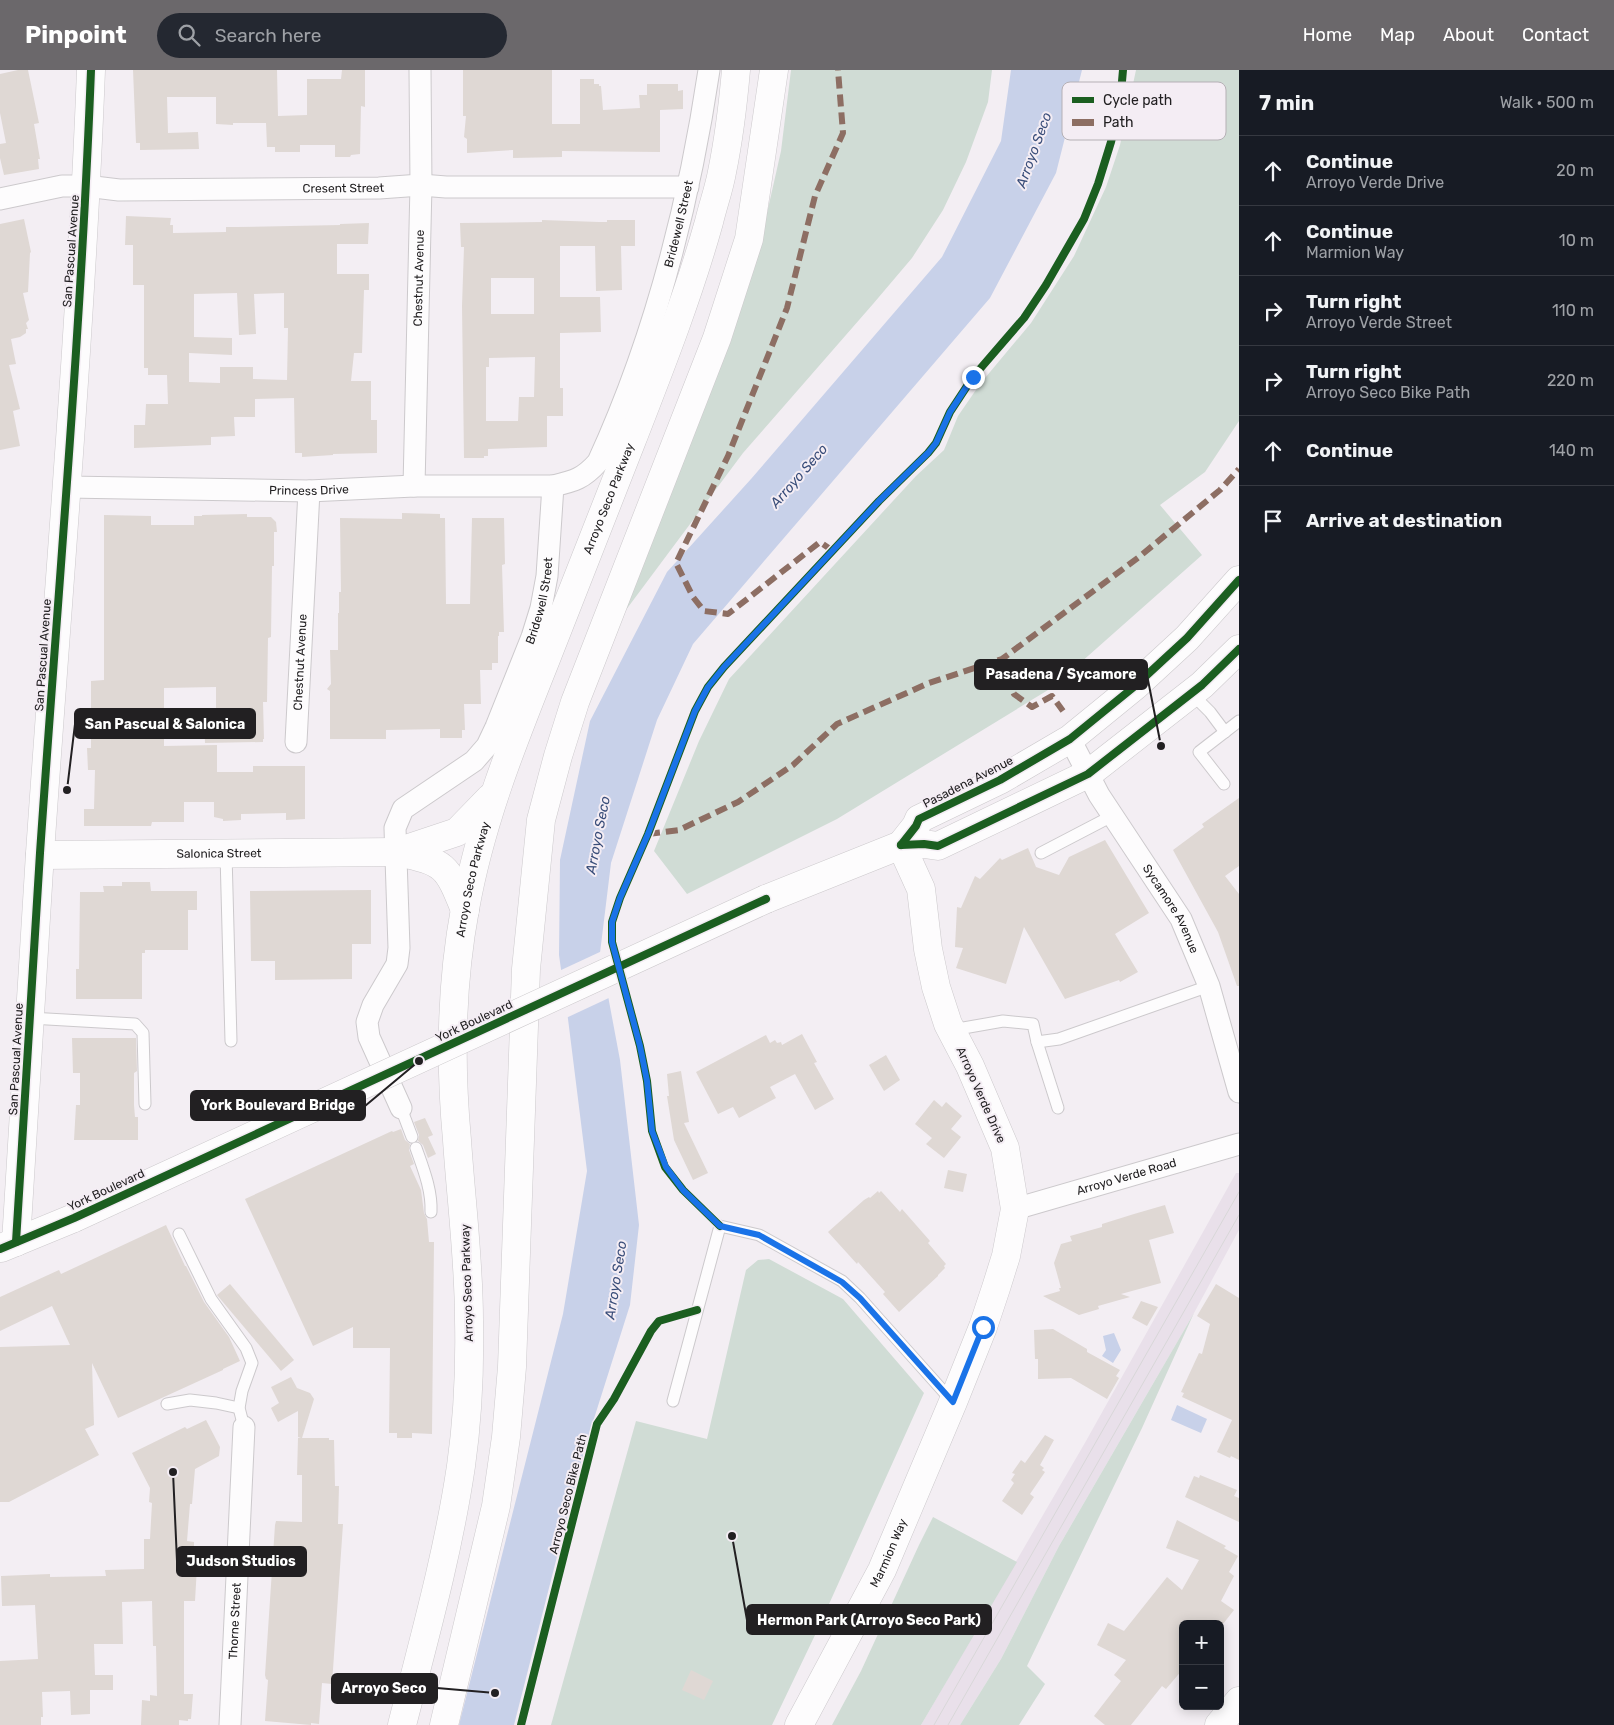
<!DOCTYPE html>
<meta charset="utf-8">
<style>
:root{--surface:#171b24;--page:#242831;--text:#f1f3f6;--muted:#9ea1a6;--line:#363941;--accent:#6b686b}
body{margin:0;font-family:Rubik,sans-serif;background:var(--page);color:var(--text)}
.controls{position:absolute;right:15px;bottom:15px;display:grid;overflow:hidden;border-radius:8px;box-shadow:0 2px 12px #0003}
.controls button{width:45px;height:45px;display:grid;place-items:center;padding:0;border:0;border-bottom:1px solid var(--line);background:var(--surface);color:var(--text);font:25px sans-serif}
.stop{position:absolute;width:15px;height:15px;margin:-11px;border:4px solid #1a73e8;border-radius:50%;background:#fff}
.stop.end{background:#1a73e8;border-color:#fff;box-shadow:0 1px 5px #0008}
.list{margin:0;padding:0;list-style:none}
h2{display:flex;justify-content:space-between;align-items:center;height:65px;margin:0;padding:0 20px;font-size:21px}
h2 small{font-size:16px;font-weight:400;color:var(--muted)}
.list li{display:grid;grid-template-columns:32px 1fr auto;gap:15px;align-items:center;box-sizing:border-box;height:70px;padding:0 20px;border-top:1px solid var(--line)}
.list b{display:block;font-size:19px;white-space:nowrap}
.list p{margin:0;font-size:16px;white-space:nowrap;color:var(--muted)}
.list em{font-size:16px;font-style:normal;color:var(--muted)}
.icon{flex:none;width:28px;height:28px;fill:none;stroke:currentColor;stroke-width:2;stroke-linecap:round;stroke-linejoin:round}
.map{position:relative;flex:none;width:1239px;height:1655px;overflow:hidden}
header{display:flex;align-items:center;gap:30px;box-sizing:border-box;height:70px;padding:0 25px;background:var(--accent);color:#fff}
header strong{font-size:24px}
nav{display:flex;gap:28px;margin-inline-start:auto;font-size:18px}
.search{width:350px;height:45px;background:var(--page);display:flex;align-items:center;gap:12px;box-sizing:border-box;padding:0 18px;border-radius:28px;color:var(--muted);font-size:19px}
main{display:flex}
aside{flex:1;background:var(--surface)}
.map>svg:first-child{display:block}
</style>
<header>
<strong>Pinpoint</strong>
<div class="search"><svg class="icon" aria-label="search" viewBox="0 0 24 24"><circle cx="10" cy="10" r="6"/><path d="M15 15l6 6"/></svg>Search here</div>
<nav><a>Home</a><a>Map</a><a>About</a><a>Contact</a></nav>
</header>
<main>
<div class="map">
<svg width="1239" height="1655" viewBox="0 0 1239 1655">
<rect width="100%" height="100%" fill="#f3eef3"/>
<path fill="#e9e0ea" d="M1236 1103H1239V1160L1194 1243 1059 1476 1001 1589 960 1655H921L1086 1371Z"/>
<g fill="#d0dcd5">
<path d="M791 0H992L988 32 966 92 943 140 912 188 873 234 743 383 614 556 760 174 781 81Z"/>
<path d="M1136 0H1239V351L1205 402 1160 435 1202 485 1053 617 837 749 687 824 654 781 699 671 729 609 916 406 944 380 958 346 980 314 1031 253 1074 186 1106 117 1120 75Z"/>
<path d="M769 1189 843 1229 924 1323 816 1563 772 1655H551L636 1351 707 1369 746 1200 758 1190Z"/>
<path d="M1194 1243 1142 1358 1027 1596 1045 1614 1019 1655H960L1001 1589 1059 1476Z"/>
<path d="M933 1447 1017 1492 921 1655H832L861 1601 919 1475Z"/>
</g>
<g fill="#c8d1e9">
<path d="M1011 0H1082L1056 103 990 228 693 574 657 650 611 793 600 883 620 990 639 1155 630 1235 585 1377 514 1655H459L563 1244 587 1101 568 949 559 885 560 790 590 651 667 502 751 409 942 187 1001 71Z"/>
<path d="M1114 1263 1121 1280 1113 1293 1102 1286 1106 1280 1103 1266Z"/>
<path d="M1177 1335 1207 1349 1201 1363 1171 1350Z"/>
</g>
<path fill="#f3eef3" d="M602 881 611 927 566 948 559 901Z"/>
<g fill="#dfd8d4" fill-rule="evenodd">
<path d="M18 0H28L39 53 34 54 40 89H38L39 99 4 105 0 88V74L6 73 0 43V4Z"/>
<path d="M133 0H277L278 46 307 45V9H341L342 0H365V37L361 36 360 84 351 85 350 87H335V75H300V82H275V77H267L266 53H233V55L216 54V27H167L168 63 198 62 199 79 140 80V73H136Z"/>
<path d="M463 0H552V54H580V9H594V14H599V16H601L603 40 640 38 639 25H647V14H678V21L683 20V39L660 40V82L562 81V87L513 88V80L467 83V69L464 67 466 46H463Z"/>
<path d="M126 146 171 148 170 155H173V163L226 162V157H237L340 155V154L369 153 368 174H337V204H369V220H364L362 283H354L351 311H371V350H377V383L333 384V385L302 387V383H295L294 328 255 329V347H234L235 366 211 367V375L134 378V355H145L146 334H168L167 305H148V298H144V215H133V175H125ZM237 223 239 265 256 264 254 224 284 223V258H288L287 310 253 309V297H220V313L189 312V283L232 285V268L194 267V224Z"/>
<path d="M24 149 31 182 30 183 28 222 23 223 29 250 26 253 28 259H26V263L20 267 11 269 16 294 9 295 20 339 13 341 20 376 0 380V154Z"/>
<path d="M542 150 599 152H607V150H635V176H621L622 220 596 221 595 176H560V227H600L601 262 560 263V318H563V346H547V377L488 379V386H484V388H464L462 236 464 177H461L460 153 542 152ZM491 208H534V244H491ZM535 287 534 327H519L518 351H486V297H489V288Z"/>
<path d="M402 443 440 444V448H445L446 534H470L472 448H504L505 494 502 495 504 562H499V566H498V593H492V600H480L481 634H464L465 660H462V668H440V659L386 660V669H330V621L327 619 331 614 330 580H338V543H339V522H341L340 448 402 449Z"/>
<path d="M247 444V447H271L276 452 277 462H274V496H272L271 567 268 568 267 632H263L264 669H263V672L205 673 204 648H216V617L164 618V676L217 675V702H253V696H305V749L286 750V743L241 744V750L223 751V749L214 747V732H184V752H152L151 756H84V739H94L95 700H88L87 678H91V611L104 610V445L151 446V455H194V446H202V445Z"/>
<path d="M1239 728V796L1225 806 1239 824V916H1237L1218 862 1173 780 1204 757 1202 754Z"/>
<path d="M1105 770 1149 843 1115 864 1138 902 1120 912 1119 910 1065 929 1024 857 1006 914 956 898 963 878 955 877 957 837 961 838 975 806 980 809 1000 788 1002 790 1028 778 1036 797 1059 805 1069 787Z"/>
<path d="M122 812H150L151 821H197V840H188V880H145V883H142V929H76V899H79L80 822H104L103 816H122Z"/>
<path d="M371 820V874H352V909L275 910V891H251L250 821Z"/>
<path d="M802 964 817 992 814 993 834 1029 815 1040 795 1004 770 1017 776 1028 739 1048 733 1037 718 1044 696 1002 766 965 770 973 775 970 777 973 781 972 782 975Z"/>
<path d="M72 968H136L137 1001 134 1003V1035L135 1047H138V1070H74L76 1035H80V1003H73Z"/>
<path d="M886 985 900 1010 884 1021 869 995Z"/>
<path d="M681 1001 689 1052 684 1053 708 1103 693 1110 674 1070 667 1026H669L667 1004Z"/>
<path d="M934 1030 942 1037 946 1032 962 1046 951 1059 961 1067 944 1088 926 1074 932 1068 915 1054Z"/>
<path d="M425 1048 433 1065 428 1067 436 1084 428 1088 423 1075 418 1071 419 1065 414 1052Z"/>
<path d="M401 1059 405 1070 410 1074 409 1080 414 1094 410 1096 421 1120 424 1143 427 1149 429 1172H434L432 1364 412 1363V1368H397V1363H389L390 1278H353V1257L313 1276 245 1129 392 1061 393 1062Z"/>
<path d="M948 1100 967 1104 963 1122 944 1118Z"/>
<path d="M878 1121 879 1123 881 1121 900 1142 902 1139 930 1171 928 1173 946 1194 944 1196 945 1198 938 1205V1206L899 1242 883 1224 885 1222 858 1192 857 1194 828 1162 864 1130 869 1127 870 1128Z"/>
<path d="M1165 1135 1174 1163 1149 1170 1161 1213 1121 1224 1130 1227 1098 1236 1099 1239 1079 1245 1043 1226 1060 1221 1059 1218H1061L1054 1193 1061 1174 1072 1171 1070 1166 1102 1157V1154L1134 1144Z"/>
<path d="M166 1155 185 1196H186L204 1232 229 1267 240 1291 223 1299V1300L118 1348 92 1293 94 1355 85 1359 99 1385 9 1432H0V1277L70 1275 52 1236 0 1261V1227L59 1200 61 1204Z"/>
<path d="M230 1214 294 1290 281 1301 217 1225Z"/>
<path d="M1216 1214 1239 1228V1390L1231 1386 1230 1388 1217 1382 1232 1350 1182 1327 1184 1323 1181 1322 1199 1283 1202 1284 1210 1254 1197 1246Z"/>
<path d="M1141 1231 1158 1237 1147 1256 1132 1248Z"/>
<path d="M1053 1259 1087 1279V1282L1120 1300 1116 1306 1119 1308 1107 1329 1071 1308 1038 1309V1289H1035L1034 1260Z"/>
<path d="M291 1307 297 1318 310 1323 314 1329 302 1368H329V1370H334L335 1416H339L338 1454H343L332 1614 322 1613 319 1654 311 1653V1655L265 1651 268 1610 266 1609 265 1605 275 1455 276 1451 302 1452V1405H297L298 1368H301L298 1367V1341L278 1352 271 1338 279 1333 271 1317Z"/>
<path d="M206 1350 220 1377 219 1386 195 1399 192 1434H190L187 1471 194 1472V1497H197L195 1531H184V1624H193L191 1649H188V1651L179 1650V1655H141L142 1630 150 1631V1625L157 1626 156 1576H153L152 1531 122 1532 123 1574H94L95 1605H113V1620H90V1644L71 1645 70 1621 42 1622 43 1647H41V1655H0V1591L38 1589 35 1535 2 1536 1 1506 50 1504V1507L106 1506 105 1500 144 1499V1469H150L152 1433 149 1432 150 1418 132 1383 185 1357 187 1359Z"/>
<path d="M1045 1365 1054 1370 1040 1395 1044 1398 1042 1400 1045 1402 1030 1424 1034 1427 1022 1445 1002 1431 1014 1413 1011 1410 1015 1404 1012 1403 1021 1390 1025 1393Z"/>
<path d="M1200 1405 1237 1420 1234 1426 1239 1428V1452L1185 1427 1194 1406 1199 1408Z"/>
<path d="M1177 1450 1226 1476 1224 1478 1238 1486 1229 1502 1234 1506 1221 1531 1234 1540 1223 1554H1183V1599L1166 1619 1162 1616 1131 1655H1105L1094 1646 1121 1611 1114 1605 1126 1590 1097 1575 1108 1553 1124 1561 1167 1507 1182 1520 1199 1490 1166 1478Z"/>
<path d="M691 1600 713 1611 704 1630 682 1620Z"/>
</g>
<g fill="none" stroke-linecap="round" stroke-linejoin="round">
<g stroke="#ccc9cc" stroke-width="13">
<g id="lane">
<path d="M1192 624 1210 642 1225 662"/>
<path d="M1224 714 1199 682 1239 651"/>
<path d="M1041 783 1112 746"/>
<path d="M226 784 231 971"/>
<path d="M30 948 135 954 143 963 145 1034"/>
<path d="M952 960 1003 951 1033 954 1037 972 1059 969 1209 916"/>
<path d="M1037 972 1058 1038"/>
<path d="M401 1038 412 1067"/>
<path d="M416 1078C423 1098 432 1120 431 1142"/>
<path d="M179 1164 211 1229 246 1278 252 1293 242 1321 239 1338 244 1357"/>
<path d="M673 1331 720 1156 759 1165 842 1211 860 1228 952 1331"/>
<path d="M167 1334 190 1330 216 1333 239 1338"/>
</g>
</g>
<g stroke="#ccc9cc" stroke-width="23">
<g id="street">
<path id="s1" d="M0 129 62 116H86L119 120 379 118 421 115 446 117H688"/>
<path id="s2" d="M414 416 421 115 420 0"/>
<path id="s3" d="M67 417 309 421 414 416H553"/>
<path id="s4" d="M1070 669 1099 725 1181 849 1209 916 1239 1022"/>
<path id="s5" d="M296 672 309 421"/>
<path id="s6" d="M401 1038 369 967 367 952 373 935 397 894 399 878 395 758 403 739 474 691 487 676 496 657 532 567 541 538 547 506 553 416C574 411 583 409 598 392 655 268 689 134 709 0"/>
<path id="s7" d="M1015 1139 1239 1074"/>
<path id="s8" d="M230 1655 244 1357"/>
</g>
</g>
<g stroke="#ccc9cc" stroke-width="29">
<g id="secondary">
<path d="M901 775 916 756 919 749 1000 710 1070 669 1135 616 1187 568 1239 510"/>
<path id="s9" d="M40 785 397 782"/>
<path d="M766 829 901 775 924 774 938 776 1088 704 1202 615 1239 579"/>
<path d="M16 1172C25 1043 31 913 40 783 58 522 81 261 91 0"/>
<path d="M1 1178 74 1148"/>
<path id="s10" d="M799 1655 882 1500 953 1332 983 1257 996 1218 1006 1186 1015 1139 1005 1078 970 996 948 954 936 917 928 879 921 819 901 775"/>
<path d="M1219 1655 1239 1631"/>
</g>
</g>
<g stroke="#ccc9cc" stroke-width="29">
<g id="highway">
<path d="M397 782 457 762 490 728"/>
<path d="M397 782C445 792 447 795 465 840"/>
<path id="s11" d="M402 1655C424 1569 448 1484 461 1396 468 1347 470 1299 469 1250 469 1190 461 1130 457 1070 450 994 451 914 465 839 480 754 512 674 544 594 573 520 602 445 632 370 660 298 688 227 709 152 713 135 719 119 722 102 729 68 733 34 736 0"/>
<path d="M444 1655 496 1436 506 1367 512 1297 526 899 541 750 558 686 575 632 717 268 749 169 774 0"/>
</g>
</g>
<use href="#lane" stroke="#fdfcfd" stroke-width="11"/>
<use href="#street" stroke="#fdfcfd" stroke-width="21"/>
<use href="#secondary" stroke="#fdfcfd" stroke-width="28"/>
<use href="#highway" stroke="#fdfcfd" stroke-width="28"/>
<g stroke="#d8d7d8" stroke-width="1">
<path d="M934 1655 1239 1122"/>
<path d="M948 1655 1239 1145"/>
</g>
<g stroke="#ccc9cc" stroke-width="29" stroke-linecap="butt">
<path id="secondary-bridge" d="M74 1148 766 829"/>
</g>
<use href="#secondary-bridge" stroke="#fdfcfd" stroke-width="28"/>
<g stroke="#8d6e63" stroke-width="6" stroke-dasharray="12 6" stroke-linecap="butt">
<path d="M833 481 820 472 728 544 704 541 693 527 676 493 728 386 787 238 815 126 843 63 838 0"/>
<path d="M1002 589 1008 611 1014 624 1032 637 1052 626 1063 641"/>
<path d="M648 764 679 760 738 732 793 695 837 654 929 613 1002 589 1139 487 1220 420 1239 399"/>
</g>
<g stroke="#f4edf4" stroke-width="11">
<g id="cycleway">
<path d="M901 775 916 756 919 749 1000 710 1070 669 1135 616 1187 568 1239 510"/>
<path d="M901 775 924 774 938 776 1088 704 1202 615 1239 579"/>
<path d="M720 1156 683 1120 665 1097 652 1061 647 1011 640 976 612 872V852L620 828 648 764 695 641 708 617 724 597 879 431 928 383 936 373 950 342 973 307 1024 248 1046 215 1084 149 1098 114 1111 72 1120 34 1123 0"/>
<path d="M16 1172C25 1043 31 913 40 783 58 522 81 261 91 0"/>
<path d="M0 1179 74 1148 766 829"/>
<path d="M521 1655 597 1354 614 1329 651 1261 659 1251 697 1240"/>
</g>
</g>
<use href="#cycleway" stroke="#1b5e20" stroke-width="8"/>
</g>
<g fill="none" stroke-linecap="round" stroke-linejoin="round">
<path stroke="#1a73e8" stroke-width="6" d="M973 307 950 342 936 373 928 383 879 431 724 597 708 617 695 641 648 764 620 828 612 852V872L640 976 647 1011 652 1061 666 1097 683 1120 720 1156 759 1165 842 1212 860 1228 953 1332 983 1257"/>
</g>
<g text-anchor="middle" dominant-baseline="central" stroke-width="4" stroke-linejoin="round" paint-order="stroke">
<g font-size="12" fill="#222022" stroke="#f4edf4">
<text stroke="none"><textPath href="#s1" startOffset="345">Cresent Street</textPath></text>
<text stroke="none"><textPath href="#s6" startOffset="996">Bridewell Street</textPath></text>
<text transform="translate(71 181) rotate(-86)">San Pascual Avenue</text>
<text stroke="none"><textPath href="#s2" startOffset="208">Chestnut Avenue</textPath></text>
<text stroke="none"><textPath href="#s3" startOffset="242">Princess Drive</textPath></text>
<text stroke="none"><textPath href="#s11" startOffset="1260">Arroyo Seco Parkway</textPath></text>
<text stroke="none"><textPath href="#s6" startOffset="576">Bridewell Street</textPath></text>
<text transform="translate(43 585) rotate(-86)">San Pascual Avenue</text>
<text stroke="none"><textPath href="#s5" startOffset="80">Chestnut Avenue</textPath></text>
<text transform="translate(968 712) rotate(-27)">Pasadena Avenue</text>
<text stroke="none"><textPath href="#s9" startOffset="179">Salonica Street</textPath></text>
<text stroke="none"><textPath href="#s11" startOffset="855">Arroyo Seco Parkway</textPath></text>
<text stroke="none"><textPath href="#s4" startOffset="198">Sycamore Avenue</textPath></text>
<text transform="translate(474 951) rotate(-25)">York Boulevard</text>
<text transform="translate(16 989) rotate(-87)">San Pascual Avenue</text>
<text transform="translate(981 1025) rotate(66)">Arroyo Verde Drive</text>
<text stroke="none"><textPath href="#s7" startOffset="116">Arroyo Verde Road</textPath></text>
<text transform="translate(106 1120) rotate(-25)">York Boulevard</text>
<text transform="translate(467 1213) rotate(-92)">Arroyo Seco Parkway</text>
<text transform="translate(568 1424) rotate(-76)">Arroyo Seco Bike Path</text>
<text stroke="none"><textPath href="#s10" startOffset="194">Marmion Way</textPath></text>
<text stroke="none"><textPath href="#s8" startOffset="104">Thorne Street</textPath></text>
</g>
<g font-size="14" font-style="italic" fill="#394d79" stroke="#f4edf4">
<text transform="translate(1034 80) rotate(-70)">Arroyo Seco</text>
<text transform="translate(799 406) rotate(-49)">Arroyo Seco</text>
<text transform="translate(598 765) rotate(-79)">Arroyo Seco</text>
<text transform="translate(616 1210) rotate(-81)">Arroyo Seco</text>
</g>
</g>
<rect x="1062" y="12" width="164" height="58" rx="8" fill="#f4edf4" stroke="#b5b0b5" stroke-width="1"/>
<rect x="1072" y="27" width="22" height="6" fill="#1b5e20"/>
<rect x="1072" y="49" width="22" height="7" fill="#8d6e63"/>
<g font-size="14" fill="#222022">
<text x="1103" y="35">Cycle path</text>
<text x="1103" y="57">Path</text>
</g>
<path fill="none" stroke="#222022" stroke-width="2" d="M1161 676L1147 605M67 720L75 654M419 991L365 1036M173 1402L177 1491M732 1466L747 1550M495 1623L437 1618"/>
<g fill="#222022" stroke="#f4edf4" stroke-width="2">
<circle cx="1161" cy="676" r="5"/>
<circle cx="67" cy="720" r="5"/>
<circle cx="419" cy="991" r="5"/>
<circle cx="173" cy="1402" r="5"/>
<circle cx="732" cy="1466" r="5"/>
<circle cx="495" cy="1623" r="5"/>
</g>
<g fill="#222022" stroke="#222022" stroke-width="2">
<rect x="975" y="590" width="172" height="29" rx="5"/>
<rect x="75" y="639" width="180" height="29" rx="5"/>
<rect x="191" y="1021" width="174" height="29" rx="5"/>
<rect x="177" y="1477" width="129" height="29" rx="5"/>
<rect x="747" y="1535" width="244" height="29" rx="5"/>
<rect x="332" y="1604" width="105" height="29" rx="5"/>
</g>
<g font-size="14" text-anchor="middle" font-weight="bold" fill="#fff">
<text x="1061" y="609">Pasadena / Sycamore</text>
<text x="165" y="659">San Pascual &amp; Salonica</text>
<text x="278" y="1040">York Boulevard Bridge</text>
<text x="241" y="1496">Judson Studios</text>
<text x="869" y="1555">Hermon Park (Arroyo Seco Park)</text>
<text x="384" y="1623">Arroyo Seco</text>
</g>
</svg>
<div class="controls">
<button>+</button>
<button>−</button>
</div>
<div class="stop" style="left:983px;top:1257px"></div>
<div class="stop end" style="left:973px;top:307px"></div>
</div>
<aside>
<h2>7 min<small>Walk · 500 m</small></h2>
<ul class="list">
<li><svg class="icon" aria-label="ahead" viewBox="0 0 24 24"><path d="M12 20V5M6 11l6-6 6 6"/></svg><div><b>Continue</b><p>Arroyo Verde Drive</p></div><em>20 m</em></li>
<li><svg class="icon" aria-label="ahead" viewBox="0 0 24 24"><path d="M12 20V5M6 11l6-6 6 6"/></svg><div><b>Continue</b><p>Marmion Way</p></div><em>10 m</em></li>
<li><svg class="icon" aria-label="right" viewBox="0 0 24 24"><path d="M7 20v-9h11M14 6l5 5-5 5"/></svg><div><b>Turn right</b><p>Arroyo Verde Street</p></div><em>110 m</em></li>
<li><svg class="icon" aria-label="right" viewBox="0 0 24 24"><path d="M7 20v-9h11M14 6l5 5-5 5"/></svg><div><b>Turn right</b><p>Arroyo Seco Bike Path</p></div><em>220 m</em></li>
<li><svg class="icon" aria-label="ahead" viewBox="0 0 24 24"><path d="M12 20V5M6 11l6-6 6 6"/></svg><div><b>Continue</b></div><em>140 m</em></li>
<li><svg class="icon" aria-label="arrive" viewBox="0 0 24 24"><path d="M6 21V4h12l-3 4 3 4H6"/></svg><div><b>Arrive at destination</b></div></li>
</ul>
</aside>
</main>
